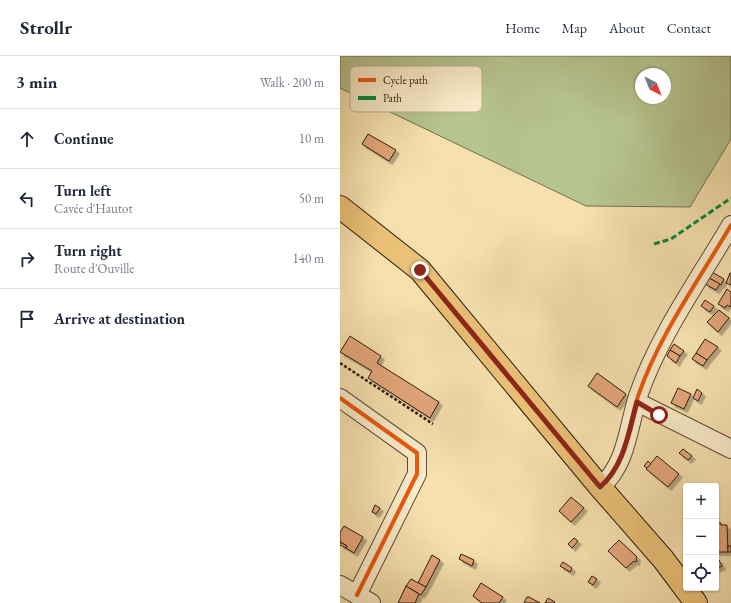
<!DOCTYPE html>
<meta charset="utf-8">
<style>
:root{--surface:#fff;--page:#f2f2f3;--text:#1f2937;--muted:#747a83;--line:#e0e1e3}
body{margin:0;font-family:"EB Garamond",serif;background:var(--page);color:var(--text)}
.controls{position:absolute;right:12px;bottom:12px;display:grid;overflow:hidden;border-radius:4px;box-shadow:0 1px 3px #0004}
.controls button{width:36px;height:36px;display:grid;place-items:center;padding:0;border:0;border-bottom:1px solid var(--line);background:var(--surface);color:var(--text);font:20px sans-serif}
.compass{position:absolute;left:295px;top:12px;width:36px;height:36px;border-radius:50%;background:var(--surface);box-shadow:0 1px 3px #0004;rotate:138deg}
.stop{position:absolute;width:12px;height:12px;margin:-9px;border:3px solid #8f2418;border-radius:50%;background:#fff}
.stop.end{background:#8f2418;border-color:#fff;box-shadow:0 1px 4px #0008}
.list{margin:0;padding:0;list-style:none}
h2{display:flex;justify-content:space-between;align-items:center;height:52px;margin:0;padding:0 16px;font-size:17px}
h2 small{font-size:13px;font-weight:400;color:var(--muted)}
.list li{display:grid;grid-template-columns:26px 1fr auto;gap:12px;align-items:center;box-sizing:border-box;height:60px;padding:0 16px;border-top:1px solid var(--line)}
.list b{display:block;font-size:15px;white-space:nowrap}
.list p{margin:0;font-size:13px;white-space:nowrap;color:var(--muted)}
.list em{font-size:13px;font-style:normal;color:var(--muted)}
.icon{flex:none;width:22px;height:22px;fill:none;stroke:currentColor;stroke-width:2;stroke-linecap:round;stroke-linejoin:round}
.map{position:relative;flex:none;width:391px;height:547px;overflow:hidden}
header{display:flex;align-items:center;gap:24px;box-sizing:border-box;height:56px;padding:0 20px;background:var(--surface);border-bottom:1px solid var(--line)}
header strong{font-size:19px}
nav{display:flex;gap:22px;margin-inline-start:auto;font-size:14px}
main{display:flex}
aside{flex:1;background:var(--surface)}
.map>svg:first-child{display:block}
</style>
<header>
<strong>Strollr</strong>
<nav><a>Home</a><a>Map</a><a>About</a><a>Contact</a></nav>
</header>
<main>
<aside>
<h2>3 min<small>Walk · 200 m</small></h2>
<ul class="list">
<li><svg class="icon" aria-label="ahead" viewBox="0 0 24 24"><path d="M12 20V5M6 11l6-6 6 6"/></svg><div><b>Continue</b></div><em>10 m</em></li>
<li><svg class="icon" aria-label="left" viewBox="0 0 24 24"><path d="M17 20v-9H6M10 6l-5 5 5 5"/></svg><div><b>Turn left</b><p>Cavée d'Hautot</p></div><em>50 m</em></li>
<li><svg class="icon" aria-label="right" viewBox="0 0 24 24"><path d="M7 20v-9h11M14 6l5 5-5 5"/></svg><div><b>Turn right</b><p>Route d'Ouville</p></div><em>140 m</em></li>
<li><svg class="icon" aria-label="arrive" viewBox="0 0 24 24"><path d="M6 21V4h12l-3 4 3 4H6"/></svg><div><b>Arrive at destination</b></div></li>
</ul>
</aside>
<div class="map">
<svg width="391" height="547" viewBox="0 0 391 547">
<defs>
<filter id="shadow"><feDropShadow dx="3.5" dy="3.5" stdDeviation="0" flood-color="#0004"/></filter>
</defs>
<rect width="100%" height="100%" fill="#f6e1ae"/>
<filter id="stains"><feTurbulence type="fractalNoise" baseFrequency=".005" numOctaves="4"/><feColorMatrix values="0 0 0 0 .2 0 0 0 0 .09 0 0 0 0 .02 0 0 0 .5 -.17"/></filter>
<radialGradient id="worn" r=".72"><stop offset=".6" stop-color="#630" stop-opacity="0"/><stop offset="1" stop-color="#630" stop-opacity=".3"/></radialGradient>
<path fill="#b6c48f" stroke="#706f4f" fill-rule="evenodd" d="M0 0H391V83L350 151 246 150 0 32ZM301 18H325V42H301Z"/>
<g fill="#e3a67a" stroke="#2b1a0f" filter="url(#shadow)">
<path d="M28 78 56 94 49 105 22 88Z"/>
<path d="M372 216 384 223 381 229 369 222Z"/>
<path d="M390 217H391V229L386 227Z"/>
<path d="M369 222 380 228 376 234 365 228Z"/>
<path d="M387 233 391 236V251L387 249 385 252 378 248Z"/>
<path d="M365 244 374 250 370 256 361 250Z"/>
<path d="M379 254 389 262 378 276 367 266Z"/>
<path d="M10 280 41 300 37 307 99 346 90 362 28 322 32 315 0 296Z"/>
<path d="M365 283 378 291 367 304 356 297Z"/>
<path d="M334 288 344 295 340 300 330 294Z"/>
<path d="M330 294 340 300 336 307 327 300Z"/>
<path d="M356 297 367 304 363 310 352 303Z"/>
<path d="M257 317 286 338 277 351 248 330Z"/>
<path d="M338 332 351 338 344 353 331 347Z"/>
<path d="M357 333 362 337 358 345 353 342Z"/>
<path d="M343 393 352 400 348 404 339 397Z"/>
<path d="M317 400 339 418 328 431 306 413Z"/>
<path d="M308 405 311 408 307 412 304 410Z"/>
<path d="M231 441 244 452 231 466 219 455Z"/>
<path d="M35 449 40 452 36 458 32 456Z"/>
<path d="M376 467H381V469H387L388 496H376Z"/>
<path d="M4 470 23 481 14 497 6 492 7 490 0 486V476Z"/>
<path d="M234 482 238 485 232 492 228 488Z"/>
<path d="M279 484 297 501 296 503 297 505 296 506 294 505 286 512 268 495Z"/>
<path d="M0 486 7 490 6 492 0 489Z"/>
<rect x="388" y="490" width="3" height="6"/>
<path d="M121 498 134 504 132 510 119 503Z"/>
<path d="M92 499 100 504 86 531 78 527Z"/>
<path d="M379 504 382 510 376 513V506Z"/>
<path d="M223 506 232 512 230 516 220 510Z"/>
<path d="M252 520 257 523 253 529 248 526Z"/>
<path d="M71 523 86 531 81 539 66 530Z"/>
<path d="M141 527 163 541 159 547H142L133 540Z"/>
<path d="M66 530 79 538 75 547H58Z"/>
<path d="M187 541H189L200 547H184Z"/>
<path d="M208 542 215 546 214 547H205Z"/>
</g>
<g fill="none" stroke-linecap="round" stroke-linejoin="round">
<g stroke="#5e4c37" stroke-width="20">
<g id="minor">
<path d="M0 342 77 397V418L17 539"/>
<path d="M297 346 391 393"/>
<path d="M260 431C287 409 288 371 298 340 319 279 359 224 391 169"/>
<path d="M0 529 31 547"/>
</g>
</g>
<g stroke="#2b1a0f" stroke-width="24">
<path id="major" d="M0 151 80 214 260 431 323 503 356 547"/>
</g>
<path stroke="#2b1a0f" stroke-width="2.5" stroke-dasharray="3 2" stroke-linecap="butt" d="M0 307 93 368"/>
<use href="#minor" stroke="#f9ecca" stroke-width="18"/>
<use href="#major" stroke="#ebc077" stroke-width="22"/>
<path stroke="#00873e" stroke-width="3" stroke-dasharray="6 3" stroke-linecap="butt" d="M314 188 331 183 391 142"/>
<g stroke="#f9ecca" stroke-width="6">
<g id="cycleway">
<path d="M0 342 77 397V418L17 539"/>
<path d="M260 431C287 409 288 371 298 340 319 279 359 224 391 169"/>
</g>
</g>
<use href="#cycleway" stroke="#e8590c" stroke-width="4"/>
</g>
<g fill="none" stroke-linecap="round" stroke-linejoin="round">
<path stroke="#8f2418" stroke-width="5" d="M80 214 260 431C284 411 289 375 297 346L319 359"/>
</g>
<rect x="10" y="10" width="132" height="46" rx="6" fill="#f9ecca" stroke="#bbad92" stroke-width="1"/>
<rect x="18" y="22" width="18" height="4" fill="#e8590c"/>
<rect x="18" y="40" width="18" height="4" fill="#00873e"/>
<g font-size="11" fill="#2b1a0f">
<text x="43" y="28">Cycle path</text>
<text x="43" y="46">Path</text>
</g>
<rect width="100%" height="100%" filter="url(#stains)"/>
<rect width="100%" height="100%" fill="url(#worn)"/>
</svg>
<div class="controls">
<button>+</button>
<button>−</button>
<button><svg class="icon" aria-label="locate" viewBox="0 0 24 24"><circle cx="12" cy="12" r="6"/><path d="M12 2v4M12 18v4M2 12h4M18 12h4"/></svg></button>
</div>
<svg class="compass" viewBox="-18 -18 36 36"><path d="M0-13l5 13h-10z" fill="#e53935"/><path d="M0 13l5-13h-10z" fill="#747a83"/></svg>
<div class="stop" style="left:319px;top:359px"></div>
<div class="stop end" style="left:80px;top:214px"></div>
</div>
</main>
